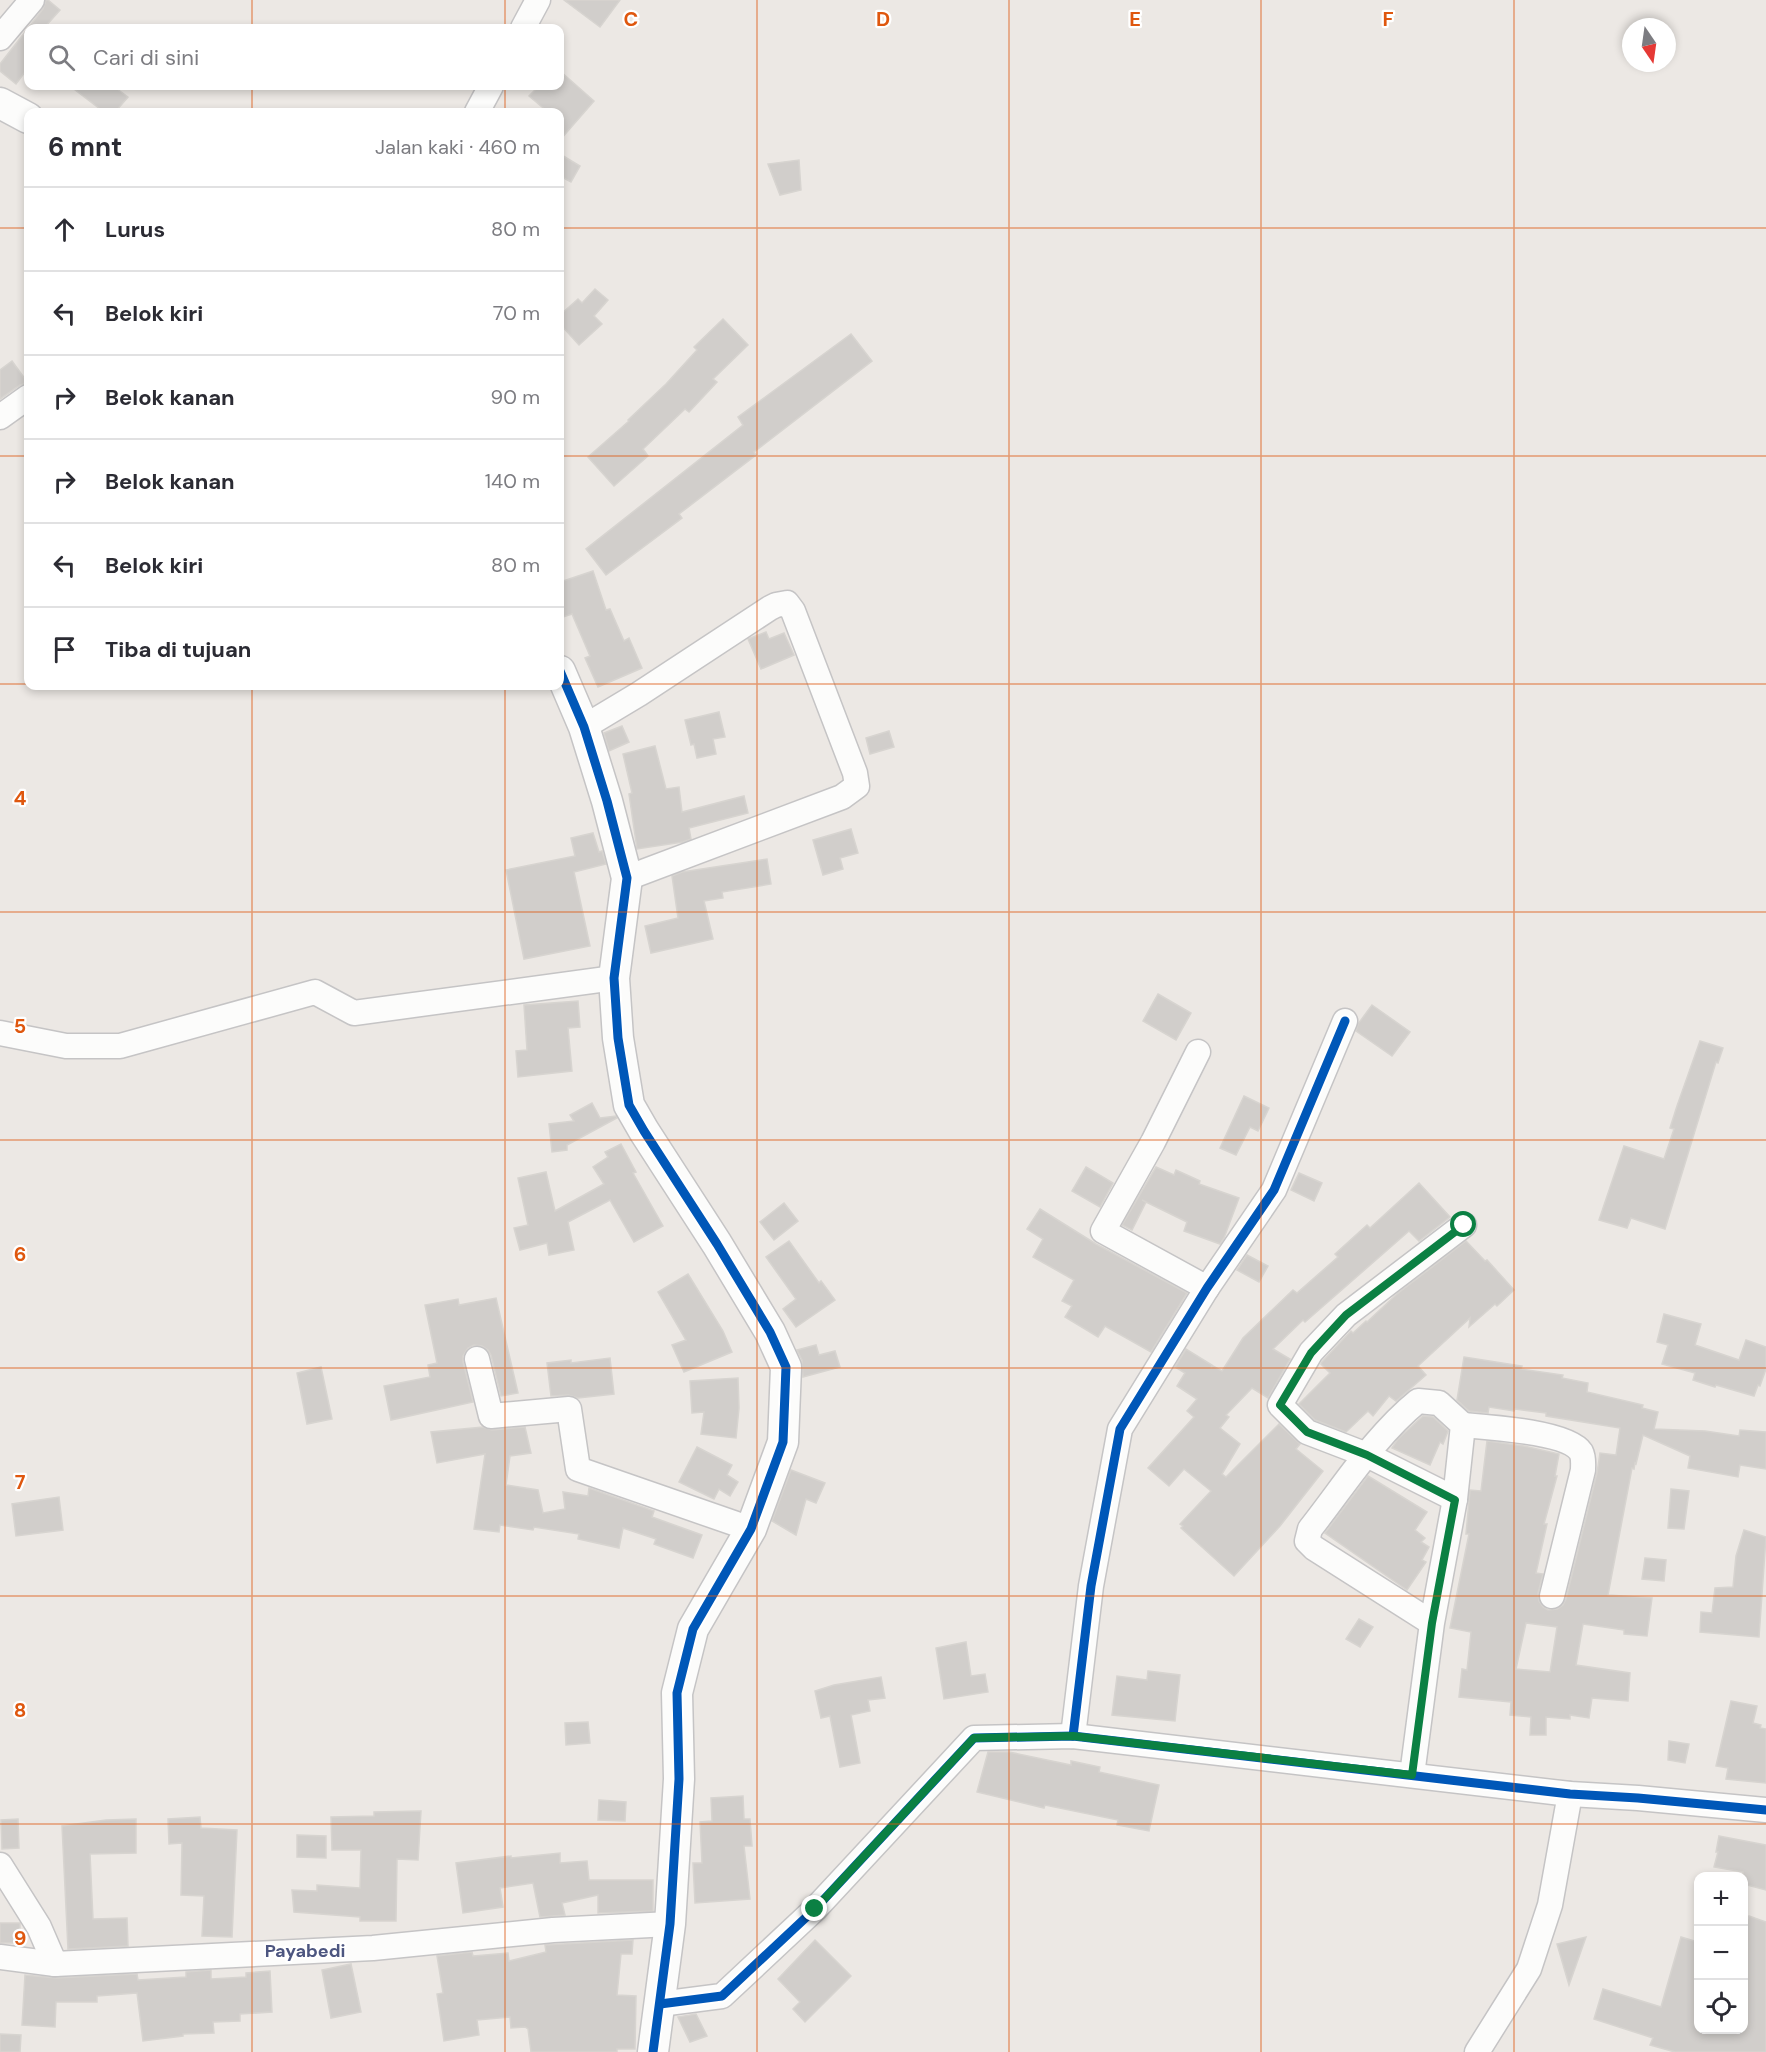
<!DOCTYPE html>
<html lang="id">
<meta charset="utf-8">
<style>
:root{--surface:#fff;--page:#f2f2f3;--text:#2b2b33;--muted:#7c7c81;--line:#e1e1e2}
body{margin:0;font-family:"DM Sans",sans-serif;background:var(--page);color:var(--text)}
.controls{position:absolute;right:18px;bottom:18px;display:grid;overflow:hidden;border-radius:12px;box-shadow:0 3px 9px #0003}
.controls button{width:54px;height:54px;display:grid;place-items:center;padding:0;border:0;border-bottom:2px solid var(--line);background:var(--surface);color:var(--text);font:30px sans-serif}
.compass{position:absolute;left:1622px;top:18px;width:54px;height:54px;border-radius:50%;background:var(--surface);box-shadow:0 3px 9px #0003;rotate:167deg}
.stop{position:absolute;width:18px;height:18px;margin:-14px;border:4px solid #0b8043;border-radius:50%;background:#fff}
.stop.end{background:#0b8043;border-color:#fff;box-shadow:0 2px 6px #0008}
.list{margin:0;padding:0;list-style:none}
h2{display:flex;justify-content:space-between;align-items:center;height:78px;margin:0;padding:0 24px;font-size:26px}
h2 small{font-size:20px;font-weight:400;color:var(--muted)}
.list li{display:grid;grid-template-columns:39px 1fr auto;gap:18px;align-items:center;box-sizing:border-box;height:84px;padding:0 24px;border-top:2px solid var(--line)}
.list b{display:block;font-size:22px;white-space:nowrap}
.list em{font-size:20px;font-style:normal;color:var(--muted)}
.icon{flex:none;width:33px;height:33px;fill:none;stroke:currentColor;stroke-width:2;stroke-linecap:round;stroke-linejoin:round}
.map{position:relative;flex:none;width:1766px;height:2052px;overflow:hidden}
.search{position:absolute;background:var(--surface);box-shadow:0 3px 9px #0003;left:24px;top:24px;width:540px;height:66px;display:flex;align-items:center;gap:15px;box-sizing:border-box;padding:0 21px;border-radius:12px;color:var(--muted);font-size:22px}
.panel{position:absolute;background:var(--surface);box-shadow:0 3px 9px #0003;left:24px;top:108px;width:540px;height:582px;border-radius:12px}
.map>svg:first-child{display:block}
</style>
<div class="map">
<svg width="1766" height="2052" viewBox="0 0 1766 2052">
<rect width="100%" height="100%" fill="#ece8e4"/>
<g fill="#d1cecb" stroke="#d7d4d0" stroke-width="1.5" fill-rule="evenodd">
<path d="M46 0H48L60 10 44 28H28V68L16 84 0 71V64L43 9Z"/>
<path d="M564 0H620L600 27Z"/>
<path d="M560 71 594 101 560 140V112H548L529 96 539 86H560Z"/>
<path d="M70 86H113L128 97 115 112H104Z"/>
<path d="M560 154 580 166 571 182 560 176Z"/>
<path d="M799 160 801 190 780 195 768 164Z"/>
<path d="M595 289 608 300 594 316 602 324 579 345 560 324V315L578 299 582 303Z"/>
<path d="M723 319 748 345 713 379 717 382 689 412 685 409 643 449 648 456 614 486 588 457 629 421 628 420 666 384 697 350 694 347Z"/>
<path d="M851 334 872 361 754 452 756 455 679 514 682 518 606 575 586 549 743 425 738 417Z"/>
<path d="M12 361 28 383 20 385 0 399V370Z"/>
<path d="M593 571 606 610 610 609 624 641 629 638 642 668 598 687 585 658 590 656 572 614 560 618V582Z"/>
<path d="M766 632 769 639 784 633 794 655 761 669 748 639Z"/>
<path d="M719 712 725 737 713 739 716 754 697 758 694 744 691 745 685 720Z"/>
<path d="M622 726 629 742 609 751 604 733Z"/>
<path d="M889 731 894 747 870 754 866 738Z"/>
<path d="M655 746 666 789 679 787 682 812 744 796 748 813 689 828 691 839 683 842 637 849 629 794 632 793 623 754Z"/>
<path d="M851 829 858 853 840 858 843 869 823 875 813 840Z"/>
<path d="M593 833 599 852 602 851 606 864 574 872 590 946 524 959 506 870 575 856 571 838Z"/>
<path d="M767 859 771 884 722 892 723 898 704 901 713 939 651 953 645 926 678 918 672 876 682 872Z"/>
<path d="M1158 994 1191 1013 1176 1040 1143 1021Z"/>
<path d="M578 1001 580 1027 568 1028 572 1071 518 1077 516 1051 527 1050 524 1005Z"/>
<path d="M1372 1005 1410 1032 1392 1056 1356 1031 1358 1024Z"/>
<path d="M1700 1041 1723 1048 1718 1063 1716 1062 1665 1229 1631 1218 1627 1228 1599 1220 1624 1146 1664 1159 1674 1129 1670 1128 1677 1106Z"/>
<path d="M1244 1096 1269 1108 1258 1131 1250 1127 1236 1155 1220 1148Z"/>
<path d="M592 1103 600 1118 616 1116 617 1118 567 1145V1150L552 1152 549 1124 574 1121 570 1115Z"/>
<path d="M621 1144 636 1172 633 1173 663 1226 634 1242 610 1200 568 1222 574 1250 549 1255 547 1243 520 1250 514 1228 528 1225 518 1178 546 1172 555 1211 604 1184 593 1167 608 1157 605 1152Z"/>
<path d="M1086 1167 1113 1183 1100 1207 1072 1191Z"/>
<path d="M1156 1167 1174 1175 1176 1170 1200 1181 1199 1184 1239 1198 1224 1238 1220 1244 1184 1231 1187 1222 1142 1200 1146 1202 1132 1230 1122 1225Z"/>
<path d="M1299 1173 1322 1183 1314 1201 1291 1190Z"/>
<path d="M1419 1183 1450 1217 1419 1241 1409 1231 1305 1322 1303 1320 1273 1349 1290 1359 1268 1398 1252 1388 1226 1415 1229 1417 1220 1428 1240 1444 1222 1474 1226 1477 1279 1424 1300 1444 1296 1449 1323 1471 1280 1526 1234 1576 1181 1528 1183 1526 1180 1524 1211 1491 1184 1469 1169 1486 1148 1468 1194 1417 1187 1411 1197 1399 1177 1386 1185 1373 1175 1367 1186 1349 1212 1365 1211 1368 1213 1366 1222 1371 1243 1338 1293 1290 1297 1293 1338 1257 1335 1254 1367 1225 1370 1228Z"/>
<path d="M784 1203 798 1221 774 1240 760 1222Z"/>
<path d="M1040 1209 1096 1244 1187 1293 1151 1352 1105 1326 1098 1337 1065 1317 1072 1306 1062 1301 1074 1280 1033 1257 1043 1239 1027 1229Z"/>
<path d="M789 1241 819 1283 821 1281 835 1300 796 1327 783 1309 796 1299 766 1257Z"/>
<path d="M1466 1241 1485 1261 1487 1260 1514 1290 1497 1306 1495 1304 1469 1327 1470 1318 1418 1366 1426 1375 1396 1401 1389 1396 1373 1416 1368 1411 1346 1432 1315 1420 1299 1404 1330 1373 1321 1364 1322 1362 1351 1331 1353 1333 1366 1321 1367 1322 1397 1294Z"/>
<path d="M1247 1255 1268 1266 1259 1282 1237 1270Z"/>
<path d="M688 1274 723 1331 732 1352 684 1372 672 1345 686 1340 658 1292Z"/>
<path d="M496 1298 518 1393 501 1396 491 1355 488 1350 482 1346 474 1345 468 1348 463 1356V1362L473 1402 391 1420 384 1386 430 1377 428 1365 437 1363 425 1305 458 1299 459 1305Z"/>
<path d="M1664 1314 1701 1324 1695 1345 1739 1360 1746 1340 1766 1347V1369L1760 1386 1758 1385 1754 1396 1716 1385 1715 1387 1693 1380 1695 1373 1662 1364 1668 1345 1657 1342Z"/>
<path d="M816 1345 819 1355 835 1351 840 1367 803 1377 802 1360 797 1350Z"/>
<path d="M1464 1357 1522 1366 1521 1369 1563 1375 1562 1378 1588 1383 1587 1392 1643 1405 1642 1408 1658 1412 1654 1429 1705 1431 1739 1436 1740 1430 1766 1432V1469L1740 1465 1738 1477 1688 1468 1690 1456 1643 1435 1636 1464 1635 1463 1634 1469 1632 1468 1608 1595 1652 1598 1647 1636 1624 1634V1630L1583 1624 1576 1665 1630 1673 1628 1701 1592 1698 1589 1718 1570 1715V1719L1546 1717V1735H1530L1531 1717 1510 1715 1511 1702 1459 1697 1462 1669 1467 1670 1471 1632 1450 1628 1469 1534H1466L1470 1490 1481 1491 1487 1441 1524 1446 1559 1454 1555 1476H1557L1544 1524H1547L1536 1573 1543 1574 1538 1593 1539 1601 1543 1607 1548 1610 1557 1609 1563 1605 1566 1599 1597 1473 1600 1453 1616 1455 1620 1428 1546 1416V1413L1515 1409 1514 1411 1489 1407 1488 1413 1469 1411 1457 1400ZM1526 1623 1557 1627 1550 1672 1516 1669Z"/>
<path d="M610 1358 614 1394 578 1398 568 1395 551 1396 547 1363 571 1360V1363Z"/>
<path d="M321 1367 332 1419 307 1424 297 1373Z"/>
<path d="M738 1378 739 1408 736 1438 701 1434 704 1412 692 1413 690 1381Z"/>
<path d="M1423 1416 1433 1417 1448 1431 1443 1444 1440 1442 1430 1465 1392 1448 1398 1439Z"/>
<path d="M483 1427 492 1430 525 1427 531 1453 510 1456 506 1485 538 1490 543 1513 565 1509 563 1492 588 1496 589 1488 654 1511 652 1517 702 1535 693 1558 654 1544 656 1539 623 1528 619 1548 578 1539 579 1534 534 1527 533 1530 500 1525 499 1532 474 1529 485 1454 437 1463 431 1432Z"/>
<path d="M697 1447 732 1465 727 1475 738 1482 730 1496 719 1489 714 1499 679 1482Z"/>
<path d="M791 1470 825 1483 816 1503 806 1499 796 1535 772 1521Z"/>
<path d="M1368 1476 1427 1512 1415 1530 1425 1538 1421 1542 1429 1547 1422 1560 1426 1562 1407 1590 1325 1533Z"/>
<path d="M1671 1489 1689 1491 1684 1529 1668 1528Z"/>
<path d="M59 1497 63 1530 16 1536 12 1504Z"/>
<path d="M1744 1530 1766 1537 1759 1637 1700 1632 1701 1612 1712 1613 1715 1588 1733 1587 1736 1556Z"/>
<path d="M1645 1558 1666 1560 1664 1581 1642 1579Z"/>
<path d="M1359 1619 1373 1627 1360 1647 1346 1639Z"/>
<path d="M966 1642 971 1676 985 1674 988 1692 944 1699 936 1648Z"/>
<path d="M1148 1671 1180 1675 1175 1721 1112 1715 1117 1676 1147 1680Z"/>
<path d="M881 1677 885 1698 868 1700 870 1711 851 1715 860 1763 840 1767 830 1716 821 1718 815 1691 834 1685Z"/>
<path d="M1731 1701 1757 1706 1753 1723 1761 1725 1760 1728 1766 1729V1783L1726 1779 1728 1768 1716 1766Z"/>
<path d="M588 1722 590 1743 566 1745 565 1723Z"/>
<path d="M1669 1741 1689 1744 1685 1763 1668 1760Z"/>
<path d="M988 1752H1009L1071 1765V1761L1100 1767 1099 1772 1159 1785 1149 1831 1117 1825 1118 1820 1045 1805 1044 1808 977 1792Z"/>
<path d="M743 1796 744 1819H750L752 1846H744L750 1899 695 1903 693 1863H702L700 1822 712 1821 711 1798Z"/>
<path d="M599 1800 626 1802 625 1821 598 1820Z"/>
<path d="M421 1811 418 1860 397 1859 396 1921H360V1917L294 1912 292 1890 317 1891V1885L360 1888 361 1850H332L331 1817 374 1816V1812Z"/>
<path d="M200 1817 201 1828 237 1830 232 1937 202 1936 204 1896 181 1895 182 1843 169 1844 168 1819Z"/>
<path d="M18 1819 19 1848 2 1849 1 1820Z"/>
<path d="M136 1819V1853L90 1854 93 1919 127 1918 128 1946 68 1949 62 1826 106 1820Z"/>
<path d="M297 1835 326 1836V1858L297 1857Z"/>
<path d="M1719 1836 1766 1845V1890L1743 1884V1872L1714 1867 1718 1852H1716Z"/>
<path d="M560 1853V1863L587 1861 589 1880H653V1911L598 1913V1895L562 1903 565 1915 540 1917 533 1883 500 1888 503 1907 463 1913 456 1863 511 1856V1858Z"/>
<path d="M1749 1916 1766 1922V2052H1675L1650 2045 1653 2038 1594 2019 1603 1989 1661 2007 1681 1937 1698 1942V2030H1743V1931Z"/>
<rect x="0" y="1923" width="20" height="20"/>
<path d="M1586 1937 1569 1985 1557 1944Z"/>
<path d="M633 1940 632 1954H621L617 1995 636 1996 635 2049H617V2052H531L528 2029 525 2027 511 2028 510 2017 477 2020 479 2035 444 2041 437 1994 443 1993 437 1956 472 1952 473 1956 508 1953 509 1961 546 1952 545 1945Z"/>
<path d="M815 1940 851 1976 805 2022 793 2009 800 2002 778 1979Z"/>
<path d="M351 1964 361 2012 331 2018 322 1970Z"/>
<path d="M211 1970V1979L246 1977V1973L270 1971 272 2012 240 2014V2021L213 2022 214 2033 183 2034V2036L143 2041 137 1993 97 1996V2002H56L55 2027 22 2025 25 1975 56 1978 137 1974 138 1980 186 1977V1972Z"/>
<path d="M696 2014 707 2036 690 2042 678 2017Z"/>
<path d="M0 2034 21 2035 20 2052H0Z"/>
</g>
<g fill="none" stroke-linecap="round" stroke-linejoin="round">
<g stroke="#c5c4c5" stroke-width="27">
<g id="minor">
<path d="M523 28 538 0"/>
<path d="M0 38 32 0"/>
<path d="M477 112 491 86"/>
<path d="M0 417 28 397"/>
<path d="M584 727 639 694 770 608 776 605 787 603 793 611 855 773 857 786 842 797 627 878"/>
<path d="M0 1033 66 1046H120L315 992 354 1013 614 978"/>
<path d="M1198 1052 1153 1142 1103 1231 1207 1288"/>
<path d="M477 1359 491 1416 569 1409 578 1469 751 1529"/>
<path d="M1463 1425C1487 1427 1568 1432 1581 1452 1584 1458 1583 1464 1583 1470L1552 1596"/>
<path d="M1455 1499 1367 1455 1307 1432 1280 1405 1311 1352 1346 1315 1464 1225"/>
<path d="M1073 1736 1091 1586 1120 1429 1207 1288 1274 1190 1345 1021"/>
<path d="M1412 1775 1432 1623 1455 1499 1463 1425 1439 1403 1418 1401C1375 1436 1344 1486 1310 1529L1307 1541 1314 1548 1432 1623"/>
<path d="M0 1865 39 1927 55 1964 373 1948 553 1930 670 1924"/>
<path d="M0 1957 55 1964"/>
<path d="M660 2004 722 1996 815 1909 974 1738 1073 1736 1570 1794 1638 1798 1766 1810"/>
<path d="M1477 2052 1529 1969 1550 1905 1570 1794"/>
</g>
</g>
<g stroke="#c5c4c5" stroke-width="33">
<g id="tertiary">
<path d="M0 103 28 118"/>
<path d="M560 671 584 727 607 801 627 878 614 978 618 1038 629 1105 644 1131 717 1244 770 1332 786 1367 783 1442 751 1529 693 1629 677 1693 679 1779 670 1924 653 2052"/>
</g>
</g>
<use href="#minor" stroke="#fcfcfb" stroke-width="24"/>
<use href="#tertiary" stroke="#fcfcfb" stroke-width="30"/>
<g stroke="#fff" stroke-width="13">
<g id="cycleway">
<path d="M560 671 584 727 607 801 627 878 614 978 618 1038 629 1105 644 1131 717 1244 770 1332 786 1367 783 1442 751 1529 693 1629 677 1693 679 1779 670 1924 653 2052"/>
<path d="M1073 1736 1091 1586 1120 1429 1207 1288 1274 1190 1345 1021"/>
<path d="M660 2004 722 1996 815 1909 974 1738 1073 1736 1570 1794 1638 1798 1766 1810"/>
</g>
</g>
<use href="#cycleway" stroke="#0057b8" stroke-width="9"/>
</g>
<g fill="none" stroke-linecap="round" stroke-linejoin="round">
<path stroke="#0b8043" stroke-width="8" d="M815 1909 974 1738 1073 1736 1412 1775 1432 1623 1455 1500 1367 1455 1307 1432 1280 1405 1311 1353 1346 1315 1464 1225"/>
</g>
<path fill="none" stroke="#df570e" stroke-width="1.5" stroke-opacity="0.55" d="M252 0V28M505 0V28M757 0V2052M1009 0V2052M1261 0V2052M1514 0V2052M252 86V112M505 86V112M0 228H28M560 228H1766M0 456H28M560 456H1766M0 684H28M560 684H1766M252 686V2052M505 686V2052M0 912H1766M0 1140H1766M0 1368H1766M0 1596H1766M0 1824H1766"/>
<g text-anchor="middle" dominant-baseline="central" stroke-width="4.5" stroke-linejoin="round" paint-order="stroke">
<g font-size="18" font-weight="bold" fill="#4d5680" stroke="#fff">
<text x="305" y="1951">Payabedi</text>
</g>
</g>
<g font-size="20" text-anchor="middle" font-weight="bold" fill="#df570e" stroke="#fff" stroke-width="4.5" stroke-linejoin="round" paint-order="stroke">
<text x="631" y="26">C</text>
<text x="883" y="26">D</text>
<text x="1135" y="26">E</text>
<text x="1388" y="26">F</text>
<text x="20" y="805">4</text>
<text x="20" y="1033">5</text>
<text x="20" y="1261">6</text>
<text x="20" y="1489">7</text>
<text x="20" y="1717">8</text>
<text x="20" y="1945">9</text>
</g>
</svg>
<div class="controls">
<button>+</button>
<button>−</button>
<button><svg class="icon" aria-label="locate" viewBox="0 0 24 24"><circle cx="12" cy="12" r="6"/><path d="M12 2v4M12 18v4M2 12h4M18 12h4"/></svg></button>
</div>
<svg class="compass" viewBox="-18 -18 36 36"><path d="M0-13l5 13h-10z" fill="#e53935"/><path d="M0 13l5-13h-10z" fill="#7c7c81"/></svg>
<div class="stop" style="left:1464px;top:1225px"></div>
<div class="stop end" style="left:815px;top:1909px"></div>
<div class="search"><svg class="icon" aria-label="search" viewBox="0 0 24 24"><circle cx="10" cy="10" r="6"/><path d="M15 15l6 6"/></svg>Cari di sini</div>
<section class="panel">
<h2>6 mnt<small>Jalan kaki · 460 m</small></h2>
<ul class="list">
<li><svg class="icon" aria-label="ahead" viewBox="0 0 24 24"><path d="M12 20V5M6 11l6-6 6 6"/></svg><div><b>Lurus</b></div><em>80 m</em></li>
<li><svg class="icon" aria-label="left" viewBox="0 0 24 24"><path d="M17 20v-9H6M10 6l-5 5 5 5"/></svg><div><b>Belok kiri</b></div><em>70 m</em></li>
<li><svg class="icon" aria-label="right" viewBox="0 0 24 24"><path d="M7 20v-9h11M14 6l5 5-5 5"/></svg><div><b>Belok kanan</b></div><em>90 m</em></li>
<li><svg class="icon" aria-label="right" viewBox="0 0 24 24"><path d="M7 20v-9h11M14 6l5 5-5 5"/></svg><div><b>Belok kanan</b></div><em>140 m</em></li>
<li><svg class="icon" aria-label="left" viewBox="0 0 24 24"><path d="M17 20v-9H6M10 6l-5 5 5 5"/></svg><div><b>Belok kiri</b></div><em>80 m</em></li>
<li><svg class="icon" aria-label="arrive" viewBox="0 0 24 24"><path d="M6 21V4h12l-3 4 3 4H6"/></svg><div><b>Tiba di tujuan</b></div></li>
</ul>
</section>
</div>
